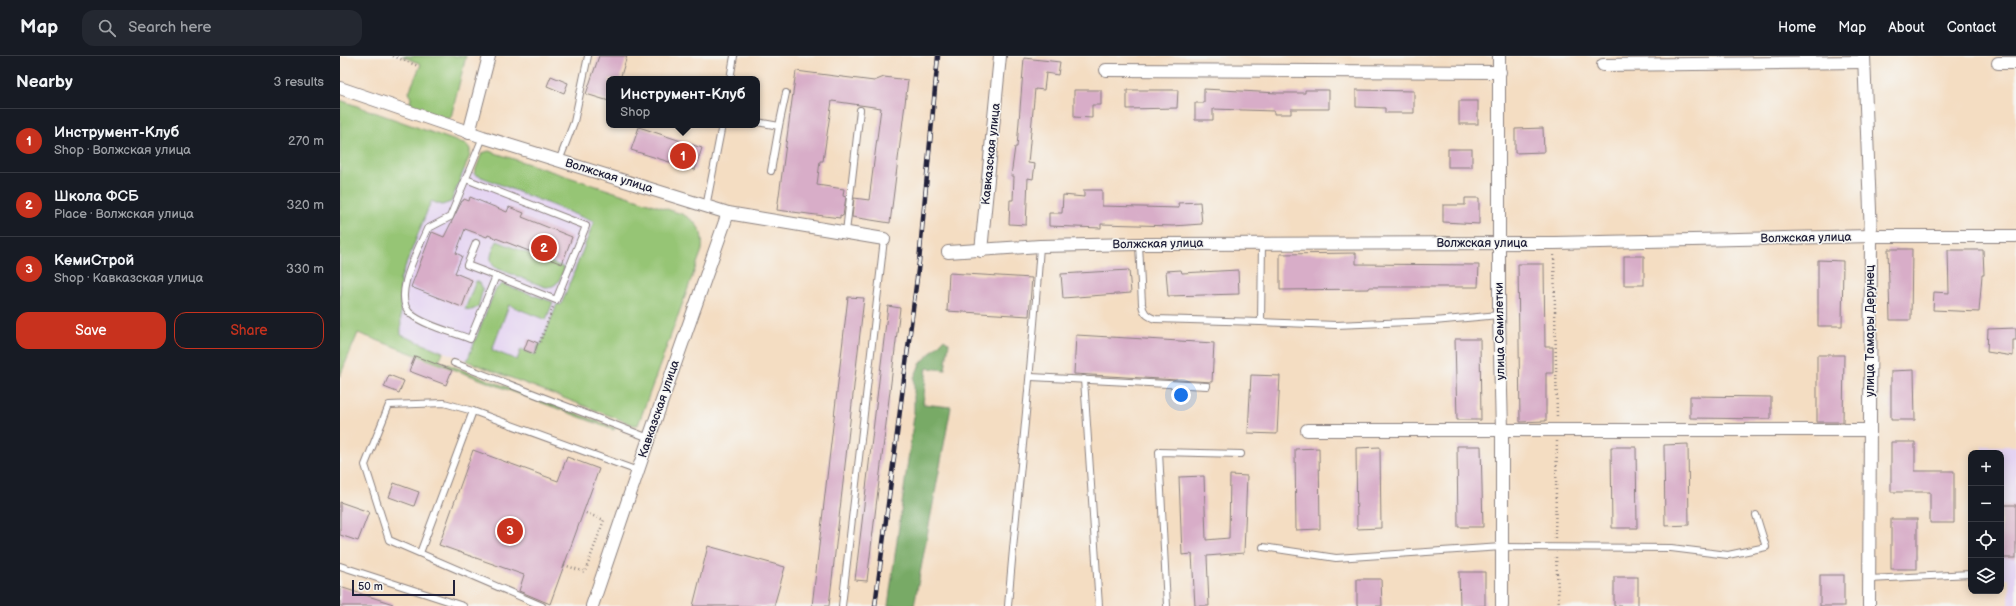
<!DOCTYPE html>
<meta charset="utf-8">
<style>
:root{--surface:#171b24;--page:#242831;--text:#f1f3f6;--muted:#9ea1a6;--line:#363941;--accent:#c8321e}
body{margin:0;font-family:"Balsamiq Sans",sans-serif;background:var(--page);color:var(--text)}
.controls{position:absolute;right:12px;bottom:12px;display:grid;overflow:hidden;border-radius:8px;box-shadow:0 2px 10px #0003}
.controls button{width:36px;height:36px;display:grid;place-items:center;padding:0;border:0;border-bottom:1px solid var(--line);background:var(--surface);color:var(--text);font:20px sans-serif}
.scale{position:absolute;left:12px;bottom:10px;width:103px;box-sizing:border-box;padding-left:4px;border:2px solid #22223b;border-top:0;font-size:11px;line-height:14px;white-space:nowrap;color:#22223b;-webkit-text-stroke:3px #f6f6f2;paint-order:stroke}
.you{position:absolute;left:841px;top:339px;width:14px;height:14px;margin:-10px;border:3px solid #fff;border-radius:50%;background:#1a73e8;box-shadow:0 0 0 6px #1a73e833}
.badge{display:grid;place-items:center;width:26px;height:26px;border-radius:50%;background:var(--accent);color:#fff;font-size:13px;font-weight:700}
.pin{position:absolute;translate:-50% -50%;border:2px solid #fff;box-shadow:0 1px 4px #0006}
.popup{position:absolute;left:266px;top:20px;width:154px;height:52px;box-sizing:border-box;display:grid;place-content:center;border-radius:8px;background:var(--surface);filter:drop-shadow(0 1px 3px #0005);font-size:13px;white-space:nowrap;color:var(--muted)}
.popup b{font-size:15px;color:var(--text)}
.popup::after{content:'';position:absolute;left:50%;top:100%;margin-left:-8px;border:8px solid transparent;border-top-color:var(--surface)}
.list{margin:0;padding:0;list-style:none}
h2{display:flex;justify-content:space-between;align-items:center;height:52px;margin:0;padding:0 16px;font-size:17px}
h2 small{font-size:13px;font-weight:400;color:var(--muted)}
.list li{display:grid;grid-template-columns:26px 1fr auto;gap:12px;align-items:center;box-sizing:border-box;height:64px;padding:0 16px;border-top:1px solid var(--line)}
.list b{display:block;font-size:15px;white-space:nowrap}
.list p{margin:0;font-size:13px;white-space:nowrap;color:var(--muted)}
.list em{font-size:13px;font-style:normal;color:var(--muted)}
.actions{display:flex;gap:8px;padding:12px 16px}
.actions a{flex:1;padding:9px 0;border:1px solid var(--accent);border-radius:12px;text-align:center;font-size:14px;color:var(--accent)}
.actions .main{background:var(--accent);color:#fff}
.icon{flex:none;width:22px;height:22px;fill:none;stroke:currentColor;stroke-width:2;stroke-linecap:round;stroke-linejoin:round}
.map{position:relative;flex:none;width:1676px;height:550px;overflow:hidden}
header{display:flex;align-items:center;gap:24px;box-sizing:border-box;height:56px;padding:0 20px;background:var(--surface);border-bottom:1px solid var(--line)}
header strong{font-size:19px}
nav{display:flex;gap:22px;margin-inline-start:auto;font-size:14px}
.search{width:280px;height:36px;background:var(--page);display:flex;align-items:center;gap:10px;box-sizing:border-box;padding:0 14px;border-radius:12px;color:var(--muted);font-size:15px}
main{display:flex}
aside{flex:1;background:var(--surface)}
.map>svg:first-child{display:block}
</style>
<header>
<strong>Map</strong>
<div class="search"><svg class="icon" aria-label="search" viewBox="0 0 24 24"><circle cx="10" cy="10" r="6"/><path d="M15 15l6 6"/></svg>Search here</div>
<nav><a>Home</a><a>Map</a><a>About</a><a>Contact</a></nav>
</header>
<main>
<aside>
<h2>Nearby<small>3 results</small></h2>
<ul class="list">
<li><span class="badge">1</span><div><b>Инструмент-Клуб</b><p>Shop · Волжская улица</p></div><em>270 m</em></li>
<li><span class="badge">2</span><div><b>Школа ФСБ</b><p>Place · Волжская улица</p></div><em>320 m</em></li>
<li><span class="badge">3</span><div><b>КемиСтрой</b><p>Shop · Кавказская улица</p></div><em>330 m</em></li>
</ul>
<div class="actions"><a class="main">Save</a><a>Share</a></div>
</aside>
<div class="map">
<svg width="1676" height="550" viewBox="0 0 1676 550">
<rect width="100%" height="100%" fill="#f6f6f2"/>
<filter id="ink" filterUnits="userSpaceOnUse"><feTurbulence type="fractalNoise" baseFrequency=".025" numOctaves="2"/><feDisplacementMap in="SourceGraphic" scale="8" xChannelSelector="R" yChannelSelector="G"/><feConvolveMatrix kernelMatrix="1 2 1 2 8 2 1 2 1" color-interpolation-filters="sRGB"/></filter>
<filter id="wash" filterUnits="userSpaceOnUse"><feTurbulence type="fractalNoise" baseFrequency=".012" numOctaves="4" result="noise"/><feDisplacementMap in="SourceGraphic" scale="16" xChannelSelector="R" yChannelSelector="G"/><feGaussianBlur stdDeviation="0.9" result="paint"/><feColorMatrix in="noise" values="0 0 0 0 0 0 0 0 0 0 0 0 0 0 0 0 0 1.4 0 .05"/><feComposite in="paint" operator="in"/></filter>
<g filter="url(#wash)">
<rect width="100%" height="100%" fill="#f4ddc2"/>
<g fill="#e4d3f2">
<path d="M88 99 254 165 189 329 61 279 59 172Z"/>
<path d="M1642 390H1676V550H1669V522H1661V397H1642Z"/>
</g>
<g fill="#96c574" stroke="#5c7458">
<path d="M62 0H126L111 61 109 63 67 53 71 43 69 36 81 8Z"/>
<path d="M0 44 127 89 130 93V99L111 146 102 149 91 145 60 224 61 279 103 296 99 305 275 372 274 374 18 277 0 320Z"/>
<path d="M149 95 342 158C358 166 364 176 362 194L298 369H294L127 305 155 234 162 228 213 246 206 264 169 249 152 294 177 304 181 293 195 299 199 288 201 289 217 248 221 249 254 166 134 118 142 97Z"/>
<path d="M157 185 225 212C220 222 218 232 205 231L156 212C146 204 153 194 157 185Z"/>
<path d="M136 225 140 227 143 233 138 251 132 254 125 253Z"/>
</g>
<path fill="#78aa66" stroke="#4d6650" d="M604 283 609 287 605 314 587 312 583 348 611 351 574 550H548L574 360V322L580 308Z"/>
<g id="blocks">
<g fill="#d8adc8">
<path d="M259 0H287L280 23H269V45L246 38Z"/>
<path d="M684 2 720 6 718 19 706 17 704 34 695 33 688 107 695 108 693 123 688 122 686 169 669 168 670 144H673L674 120H671L675 91H677Z"/>
<path d="M456 15 534 25 544 21 568 24 550 167 512 161 514 142 529 144 541 52 492 45 483 105H480L477 129 504 133 503 140 506 141 503 160 500 159V162L437 154Z"/>
<path d="M211 20 228 27 224 37 207 30Z"/>
<path d="M864 33 937 37H965V34H989V53H951V58H934V55L873 53V64H855V47H864Z"/>
<path d="M734 34H761V49H752V62L734 61Z"/>
<path d="M787 34H838L837 52 787 53Z"/>
<path d="M1016 34 1074 35V57H1045V52L1016 51Z"/>
<rect x="1119" y="45" width="19" height="23"/>
<path d="M299 71 362 92 355 114 291 94Z"/>
<path d="M1203 72 1204 96 1175 97V73Z"/>
<rect x="1108" y="93" width="24" height="18"/>
<path d="M744 134H762V150L839 152 838 147 860 146 862 168 833 170 761 168V172L709 170V157H722L723 139 744 141Z"/>
<path d="M130 141 167 156 169 151 184 157 182 161 232 181 222 208 148 179 147 181 125 173 116 197 122 200 115 217 132 224 122 251 71 231 92 176 104 181 122 145H123L124 143 129 145Z"/>
<path d="M1125 142H1139V168L1103 166V149H1125Z"/>
<path d="M1548 193H1572L1571 264H1550Z"/>
<path d="M1608 194H1643L1644 219H1642L1639 256 1593 254 1594 236 1609 237Z"/>
<path d="M1016 197V208L1139 209 1138 231H1029V233L940 234V198Z"/>
<rect x="1284" y="200" width="20" height="29"/>
<path d="M1478 204 1503 205 1502 270H1478Z"/>
<path d="M1178 208H1204L1205 291H1213V317H1206V365L1180 366Z"/>
<path d="M789 214 791 237 723 242 721 218Z"/>
<path d="M841 214 842 217 898 214 899 238 828 240 826 215Z"/>
<path d="M609 217 692 222 689 260 607 255Z"/>
<path d="M508 241 524 242 489 550H472Z"/>
<path d="M548 250 560 252 527 525 515 524Z"/>
<path d="M1676 272V284H1673V300L1647 296 1648 273Z"/>
<path d="M736 279 874 287 872 326 734 318Z"/>
<path d="M188 283 198 287 194 298 184 294Z"/>
<path d="M1115 283H1140L1141 364H1117Z"/>
<path d="M1477 299H1504L1503 366H1477Z"/>
<path d="M75 300 112 314 106 329 69 315Z"/>
<path d="M1574 314 1575 364H1551V315Z"/>
<path d="M49 319 64 325 59 337 44 331Z"/>
<path d="M911 319 940 320 937 378 908 377Z"/>
<path d="M1350 340 1431 341V363L1350 362Z"/>
<path d="M1551 386H1575V415H1614V467H1590V436H1551Z"/>
<path d="M1348 388 1349 469 1325 470 1324 389Z"/>
<path d="M1117 390H1141L1143 471H1118Z"/>
<path d="M1040 391 1041 472 1017 473 1016 392Z"/>
<path d="M1271 391H1296L1297 472H1272Z"/>
<path d="M979 392 980 473 956 474 955 393Z"/>
<path d="M133 394 218 425 227 401 259 413 210 548 179 535 184 519 99 489Z"/>
<path d="M890 419 907 420 904 497 867 500 869 550H855L852 498 842 499 839 421 864 420 866 484 889 482Z"/>
<path d="M54 427 79 436 74 450 49 441Z"/>
<path d="M0 446 29 456 18 485 0 479Z"/>
<rect x="1661" y="449" width="15" height="53"/>
<rect x="1551" y="463" width="26" height="50"/>
<path d="M368 490 445 511 434 550H353Z"/>
<path d="M1119 516H1145V550H1120Z"/>
<rect x="1480" y="519" width="24" height="31"/>
<rect x="1274" y="521" width="24" height="29"/>
<path d="M1017 523H1041L1042 550H1017Z"/>
<path d="M0 531 53 548 52 550H0Z"/>
</g>
</g>
</g>
<g filter="url(#ink)">
<use href="#blocks" fill-opacity="0" stroke="#8b807e" stroke-width="1"/>
<g fill="none" stroke-linecap="round" stroke-linejoin="round">
<g stroke="#8b807e" stroke-width="8">
<g id="service">
<path d="M390 23 394 0"/>
<path d="M417 66 439 70 446 37"/>
<path d="M219 105 234 66 248 0"/>
<path d="M431 115 439 70"/>
<path d="M126 123 246 170 216 244 156 220 130 283C113 276 86 270 72 259 50 243 79 192 87 173L110 161 143 81"/>
<path d="M366 151 382 69"/>
<path d="M506 176 520 54"/>
<path d="M922 186 921 266 996 269 1094 265 1159 259"/>
<path d="M136 187 127 209 156 220"/>
<path d="M799 188 802 248C803 257 807 260 815 263L921 266"/>
<path d="M114 307 309 382"/>
<path d="M691 321 867 330"/>
<path d="M744 323 759 550"/>
<path d="M923 491 996 502 1162 491 1331 492 1388 499 1426 491 1416 459"/>
<path d="M80 497 133 355"/>
<path d="M0 510 123 550"/>
<path d="M1529 523 1631 518"/>
<path d="M202 550 49 484 25 409 49 349 104 347 133 355 298 415"/>
<path d="M502 550 544 183"/>
<path d="M668 550C678 430 692 310 700 190"/>
<path d="M827 550 819 396 901 398"/>
</g>
</g>
<g stroke="#8b807e" stroke-width="14">
<g id="minor">
<path d="M1159 0V259L1162 374V550"/>
<path d="M1524 0 1531 180 1529 550"/>
<path d="M1658 7H1676"/>
<path d="M1263 9 1524 6"/>
<path d="M766 14 1160 16"/>
<path d="M0 32 143 81 388 157 544 183"/>
<path d="M129 77 149 0"/>
<path d="M641 195 660 0"/>
<path d="M608 196 700 190 799 188 1214 187 1531 180H1676"/>
<path d="M967 374H1530"/>
<path d="M252 550 309 382 388 157"/>
</g>
</g>
<g stroke="#8b807e" stroke-width="2.5" stroke-dasharray="1 3" stroke-linecap="butt">
<path d="M53 0 78 10"/>
<path d="M1214 199 1217 362"/>
<path d="M200 286 213 251"/>
<path d="M1215 482 1217 385"/>
<path d="M1216 501 1219 550"/>
<path d="M224 509 245 516 264 464 243 456"/>
</g>
<use href="#service" stroke="#fff" stroke-width="6"/>
<use href="#minor" stroke="#fff" stroke-width="12"/>
<g stroke="#22223b" stroke-width="4.5">
<path id="rail" d="M535 550 579 206 598 0"/>
</g>
<use href="#rail" stroke="#f6f6f2" stroke-width="3" stroke-dasharray="9" stroke-linecap="butt"/>
</g>
</g>
<g text-anchor="middle" dominant-baseline="central" stroke-width="3" stroke-linejoin="round" paint-order="stroke">
<g font-size="12" fill="#22223b" stroke="#f6f6f2">
<text transform="translate(651 98) rotate(-84)">Кавказская улица</text>
<text transform="translate(269 120) rotate(17)">Волжская улица</text>
<text transform="translate(1466 182) rotate(-1)">Волжская улица</text>
<text x="1142" y="187">Волжская улица</text>
<text transform="translate(818 188) rotate(-1)">Волжская улица</text>
<text transform="translate(1160 275) rotate(-91)">улица Семилетки</text>
<text transform="translate(1530 275) rotate(-90)">улица Тамары Дерунец</text>
<text transform="translate(319 353) rotate(-71)">Кавказская улица</text>
</g>
</g>
</svg>
<div class="controls">
<button>+</button>
<button>−</button>
<button><svg class="icon" aria-label="locate" viewBox="0 0 24 24"><circle cx="12" cy="12" r="6"/><path d="M12 2v4M12 18v4M2 12h4M18 12h4"/></svg></button>
<button><svg class="icon" aria-label="layers" viewBox="0 0 24 24"><path d="M12 4l9 5-9 5-9-5zM3 14l9 5 9-5"/></svg></button>
</div>
<div class="scale">50 m</div>
<div class="you"></div>
<div class="pin badge" style="left:343px;top:100px">1</div>
<div class="popup"><b>Инструмент-Клуб</b>Shop</div>
<div class="pin badge" style="left:204px;top:192px">2</div>
<div class="pin badge" style="left:170px;top:475px">3</div>
</div>
</main>
